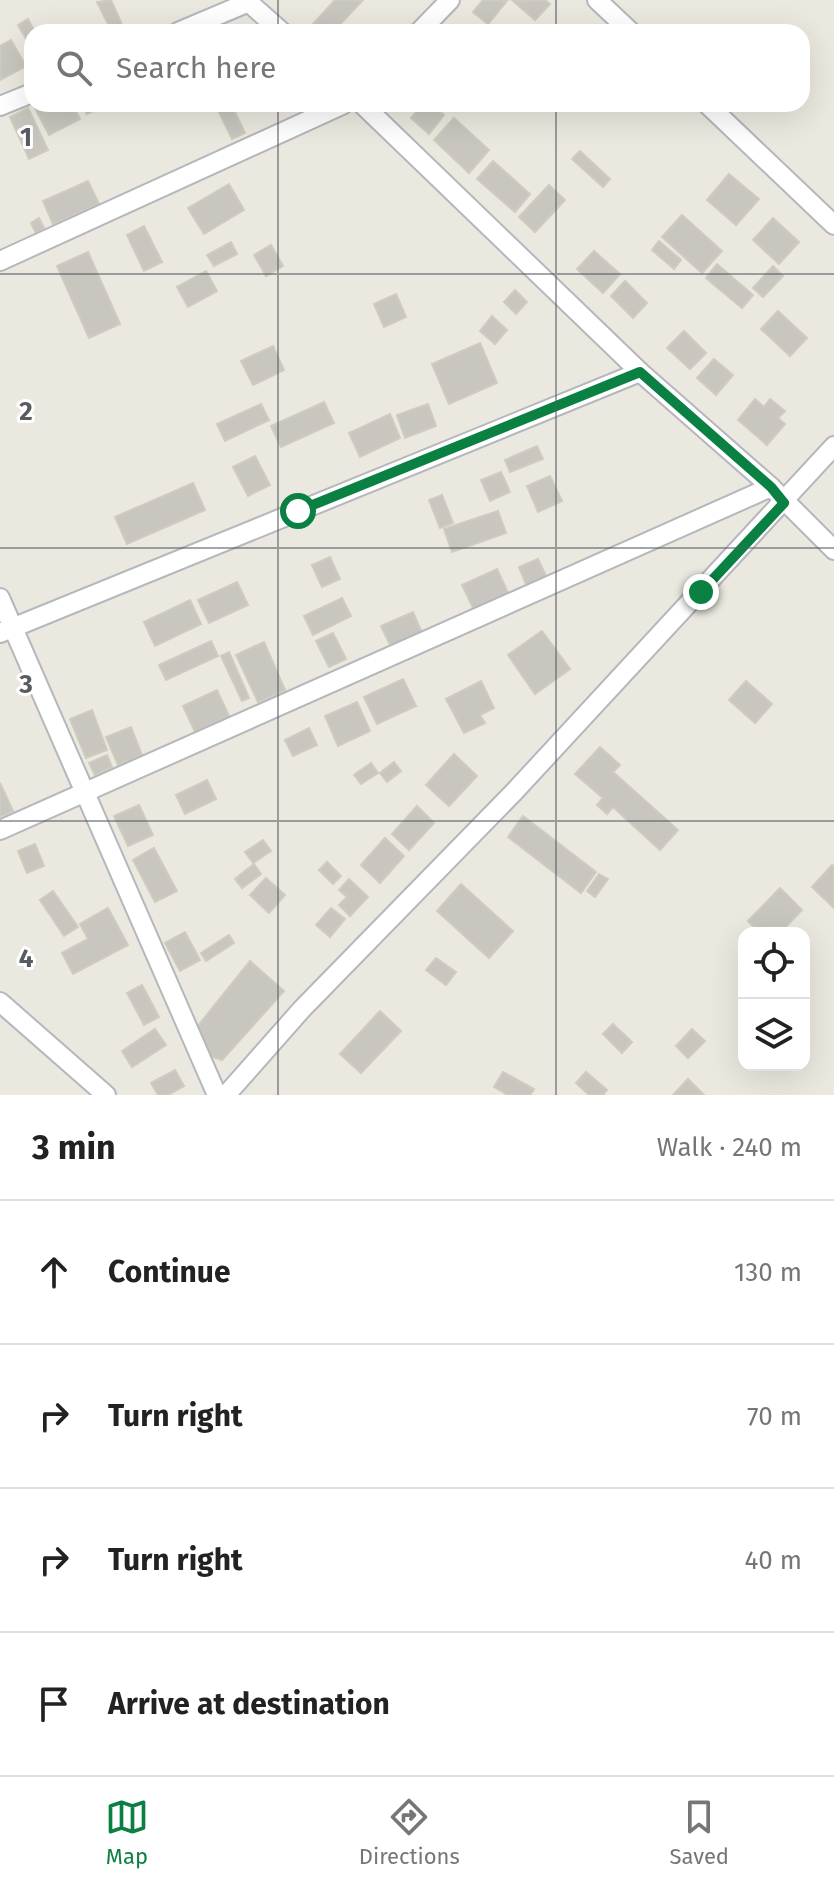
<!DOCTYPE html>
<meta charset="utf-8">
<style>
:root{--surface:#fff;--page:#f2f2f2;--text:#222;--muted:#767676;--line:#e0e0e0;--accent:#0b8043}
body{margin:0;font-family:"Fira Sans",sans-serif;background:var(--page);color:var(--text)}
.controls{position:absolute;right:24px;bottom:24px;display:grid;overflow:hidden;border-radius:16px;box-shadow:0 8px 32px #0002}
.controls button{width:72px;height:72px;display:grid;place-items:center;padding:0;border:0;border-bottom:2px solid var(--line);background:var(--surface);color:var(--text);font:40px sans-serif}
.stop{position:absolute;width:24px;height:24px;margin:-18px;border:6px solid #0b8043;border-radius:50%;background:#fff}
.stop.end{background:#0b8043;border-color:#fff;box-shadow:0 2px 8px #0008}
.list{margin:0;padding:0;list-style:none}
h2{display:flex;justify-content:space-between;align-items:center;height:104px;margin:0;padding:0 32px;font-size:34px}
h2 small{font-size:26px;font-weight:400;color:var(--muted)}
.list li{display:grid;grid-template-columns:52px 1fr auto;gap:24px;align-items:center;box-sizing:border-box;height:144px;padding:0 32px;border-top:2px solid var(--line)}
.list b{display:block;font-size:30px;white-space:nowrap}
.list em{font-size:26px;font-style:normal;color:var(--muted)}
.icon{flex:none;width:44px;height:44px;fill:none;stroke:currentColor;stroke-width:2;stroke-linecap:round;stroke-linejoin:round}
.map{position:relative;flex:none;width:834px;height:1095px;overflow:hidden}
.search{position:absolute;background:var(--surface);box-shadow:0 8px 32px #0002;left:24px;right:24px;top:24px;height:88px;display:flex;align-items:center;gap:20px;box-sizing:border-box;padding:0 28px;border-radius:24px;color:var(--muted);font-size:30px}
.sheet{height:680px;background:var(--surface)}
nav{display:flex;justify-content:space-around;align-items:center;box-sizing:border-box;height:112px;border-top:2px solid var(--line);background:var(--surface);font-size:22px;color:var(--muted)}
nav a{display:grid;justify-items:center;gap:4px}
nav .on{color:var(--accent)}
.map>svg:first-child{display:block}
</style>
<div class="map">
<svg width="834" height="1095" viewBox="0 0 834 1095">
<rect width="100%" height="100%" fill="#ebe9df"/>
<g fill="#c8c6bf" stroke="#cfcbbe" stroke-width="2">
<path d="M111 0 123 27 112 32 97 2Z"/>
<path d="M335 0H363L333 32H321L313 24Z"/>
<path d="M483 0 507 1 488 24 473 12Z"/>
<path d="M545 0 550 4 535 20 513 1Z"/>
<path d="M28 19 35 32 29 44 18 25Z"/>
<path d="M11 40 26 66 0 80V46Z"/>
<path d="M43 104H72L80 119 49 135 35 108Z"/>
<path d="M82 104H108L87 114Z"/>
<path d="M215 104H231L245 133 232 139Z"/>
<path d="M423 104H431L444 115 429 134 411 118Z"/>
<path d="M28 108 48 150 29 159 10 117Z"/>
<path d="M454 118 489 150 469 173 434 140Z"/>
<path d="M580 151 610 179 603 187 572 159Z"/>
<path d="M493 161 530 194 515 212 477 179Z"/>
<path d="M729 174 759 199 736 225 707 200Z"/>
<path d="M88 181 99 204 53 224 43 201Z"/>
<path d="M229 184 244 210 204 234 188 208Z"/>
<path d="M549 185 565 200 535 232 519 217Z"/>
<path d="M682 215 722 251 702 273 662 237Z"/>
<path d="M39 218 44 228 36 233 31 223Z"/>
<path d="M773 218 799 242 779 264 753 240Z"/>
<path d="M144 226 162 262 144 271 127 235Z"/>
<path d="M659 241 681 260 674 269 652 250Z"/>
<path d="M231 242 237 254 214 266 207 255Z"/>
<path d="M271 245 283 266 266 276 254 255Z"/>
<path d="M594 251 620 274 603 293 577 269Z"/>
<path d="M88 252 120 324 89 338 57 266Z"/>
<path d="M717 264 753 295 742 308 706 278Z"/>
<path d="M773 266 783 276 763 297 753 288Z"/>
<path d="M206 271 217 291 188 307 177 287Z"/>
<path d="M625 281 647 303 633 318 611 296Z"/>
<path d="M515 290 527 302 516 314 504 302Z"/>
<path d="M396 294 406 317 384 327 374 304Z"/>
<path d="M778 311 807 338 790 356 761 329Z"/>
<path d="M492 316 507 330 495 344 480 331Z"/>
<path d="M684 331 706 353 690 369 667 348Z"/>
<path d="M480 343 497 383 449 404 432 364Z"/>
<path d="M273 346 284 370 253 385 241 361Z"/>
<path d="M714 359 733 375 716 395 697 378Z"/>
<path d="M755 399 764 407 770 399 785 411 778 418 785 424 767 445 738 420Z"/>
<path d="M324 402 334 423 281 447 271 426Z"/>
<path d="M261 404 269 420 225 441 217 424Z"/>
<path d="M428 404 436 426 405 438 397 415Z"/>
<path d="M390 414 400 438 360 457 349 433Z"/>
<path d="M537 446 543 459 510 472 505 460Z"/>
<path d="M255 456 270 485 248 496 233 467Z"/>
<path d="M501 472 510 492 490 501 481 480Z"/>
<path d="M550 476 562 501 538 512 527 486Z"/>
<path d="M193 483 205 510 127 544 115 517Z"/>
<path d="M442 495 453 523 440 528 429 500Z"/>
<path d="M498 511 506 533 452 552 444 529Z"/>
<path d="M330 557 340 579 322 587 312 565Z"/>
<path d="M538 559 547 578 527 587 519 567Z"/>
<path d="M497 569 509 595 474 610 462 585Z"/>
<path d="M237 582 248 605 209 623 198 600Z"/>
<path d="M342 598 351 616 313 635 304 616Z"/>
<path d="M190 600 201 624 155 646 144 622Z"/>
<path d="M413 612 422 633 391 647 381 626Z"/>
<path d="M542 631 570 669 535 694 508 655Z"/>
<path d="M333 633 346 659 329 667 316 641Z"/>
<path d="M211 641 218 656 166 680 159 665Z"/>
<path d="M264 642 285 690 258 702 236 655Z"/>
<path d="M229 652 249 698 242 701 221 656Z"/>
<path d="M403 679 416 706 377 724 364 697Z"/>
<path d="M481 681 494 708 480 715 485 723 464 733 446 699Z"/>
<path d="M746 681 772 704 755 723 729 700Z"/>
<path d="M217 690 229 716 195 732 183 706Z"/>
<path d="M357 702 370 731 338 746 325 716Z"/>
<path d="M92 710 107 750 86 758 70 719Z"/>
<path d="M131 727 142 755 118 765 106 737Z"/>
<path d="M309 728 317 745 293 756 285 740Z"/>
<path d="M600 747 620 765 613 772 678 830 660 850 613 807 607 814 597 805 603 798 575 774Z"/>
<path d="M454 754 477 776 449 806 426 785Z"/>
<path d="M107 755 112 767 95 775 89 763Z"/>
<path d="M394 762 401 771 387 782 380 773Z"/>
<path d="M371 763 378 773 361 784 354 775Z"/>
<path d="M207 780 216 799 185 814 176 795Z"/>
<path d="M0 783 13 811 1 816 0 815Z"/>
<path d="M139 805 153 835 128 846 114 816Z"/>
<path d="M417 806 434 823 409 850 392 834Z"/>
<path d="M523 816 596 872 581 893 508 837Z"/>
<path d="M385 838 404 856 380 883 361 865Z"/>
<path d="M263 840 271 851 253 863 245 852Z"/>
<path d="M35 844 44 866 27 873 18 851Z"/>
<path d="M154 848 177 891 155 902 133 860Z"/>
<path d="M327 862 341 876 333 884 319 870Z"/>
<path d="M254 864 261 874 242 888 235 879Z"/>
<path d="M832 865 834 867V908L812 887Z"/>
<path d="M599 874 608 879 595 897 587 891Z"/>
<path d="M266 878 285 895 269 913 250 895Z"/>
<path d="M349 879 368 897 350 916 339 905 347 897 339 890Z"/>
<path d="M461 884 513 931 489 958 437 911Z"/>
<path d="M780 888 802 910 780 933H760L748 921Z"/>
<path d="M53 891 78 927 64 936 40 900Z"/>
<path d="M108 908 128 945 73 974 62 953 88 939 80 924Z"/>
<path d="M331 908 345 919 330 937 316 925Z"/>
<path d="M185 932 200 960 180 971 165 943Z"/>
<path d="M229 935 234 943 206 961 201 953Z"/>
<path d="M436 958 456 972 446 985 426 970Z"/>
<path d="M250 961 284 991 222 1060 210 1056 197 1027Z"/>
<path d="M142 985 159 1017 144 1025 127 993Z"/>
<path d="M380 1011 401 1031 361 1073 340 1054Z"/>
<path d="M613 1024 632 1042 622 1053 603 1034Z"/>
<path d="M155 1029 166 1045 132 1067 122 1051Z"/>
<path d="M692 1029 705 1041 688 1058 676 1046Z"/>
<path d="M175 1070 184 1086 168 1095H158L151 1083Z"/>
<path d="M503 1072 534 1089 530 1095H508L494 1087Z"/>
<path d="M586 1072 607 1090 603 1095H589L576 1083Z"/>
<path d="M688 1079 704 1095H673Z"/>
</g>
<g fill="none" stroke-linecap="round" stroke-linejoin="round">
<g stroke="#b5b7bc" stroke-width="22">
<g id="street">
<path d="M246 0 282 32"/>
<path d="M597 0 631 32"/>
<path d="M178 32 249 2"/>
<path d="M419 32 450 0"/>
<path d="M362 104 640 372 771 487 834 550"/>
<path d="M707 104 834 225"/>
<path d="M0 106 32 93"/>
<path d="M0 261 344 104"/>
<path d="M0 598 217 1095"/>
<path d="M0 633 640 372"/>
<path d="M0 830 771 487"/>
<path d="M0 1002 106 1095"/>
<path d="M226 1095 302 1009 514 792 834 446"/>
</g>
</g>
<use href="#street" stroke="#fff" stroke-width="18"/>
</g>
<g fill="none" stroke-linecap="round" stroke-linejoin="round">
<path stroke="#0b8043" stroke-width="10" d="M298 511 640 372 771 487 784 503 701 592"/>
</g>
<path fill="none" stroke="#585b60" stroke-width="2" stroke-opacity="0.55" d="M278 0V32M556 0V32M278 104V1095M556 104V1095M0 274H834M0 548H834M0 821H834"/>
<g font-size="26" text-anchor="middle" font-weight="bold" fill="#585b60" stroke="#fff" stroke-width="6" stroke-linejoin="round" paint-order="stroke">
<text x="26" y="146">1</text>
<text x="26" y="420">2</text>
<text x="26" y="693">3</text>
<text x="26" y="967">4</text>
</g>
</svg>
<div class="controls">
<button><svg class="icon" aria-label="locate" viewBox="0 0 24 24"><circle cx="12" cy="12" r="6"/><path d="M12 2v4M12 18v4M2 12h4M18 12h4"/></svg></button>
<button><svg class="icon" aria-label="layers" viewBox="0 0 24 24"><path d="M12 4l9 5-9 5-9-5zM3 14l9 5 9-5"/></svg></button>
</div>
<div class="stop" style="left:298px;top:511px"></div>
<div class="stop end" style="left:701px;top:592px"></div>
<div class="search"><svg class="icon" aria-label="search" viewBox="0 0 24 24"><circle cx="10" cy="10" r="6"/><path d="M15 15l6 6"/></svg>Search here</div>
</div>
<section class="sheet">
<h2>3 min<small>Walk · 240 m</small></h2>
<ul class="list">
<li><svg class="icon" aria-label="ahead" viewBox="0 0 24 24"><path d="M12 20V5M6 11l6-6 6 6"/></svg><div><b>Continue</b></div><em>130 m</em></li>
<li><svg class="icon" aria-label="right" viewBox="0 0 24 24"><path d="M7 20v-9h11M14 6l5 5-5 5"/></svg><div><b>Turn right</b></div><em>70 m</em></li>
<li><svg class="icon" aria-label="right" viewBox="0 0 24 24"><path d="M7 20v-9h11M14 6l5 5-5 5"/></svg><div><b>Turn right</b></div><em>40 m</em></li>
<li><svg class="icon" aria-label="arrive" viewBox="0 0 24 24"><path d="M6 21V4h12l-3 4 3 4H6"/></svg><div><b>Arrive at destination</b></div></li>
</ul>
</section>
<nav>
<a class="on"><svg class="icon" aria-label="map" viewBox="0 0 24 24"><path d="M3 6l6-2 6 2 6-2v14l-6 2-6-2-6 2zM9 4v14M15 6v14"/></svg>Map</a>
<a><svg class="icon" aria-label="directions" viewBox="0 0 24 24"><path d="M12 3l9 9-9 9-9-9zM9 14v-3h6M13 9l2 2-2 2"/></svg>Directions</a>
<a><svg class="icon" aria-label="saved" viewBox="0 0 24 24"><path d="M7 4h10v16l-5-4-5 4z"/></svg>Saved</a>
</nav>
